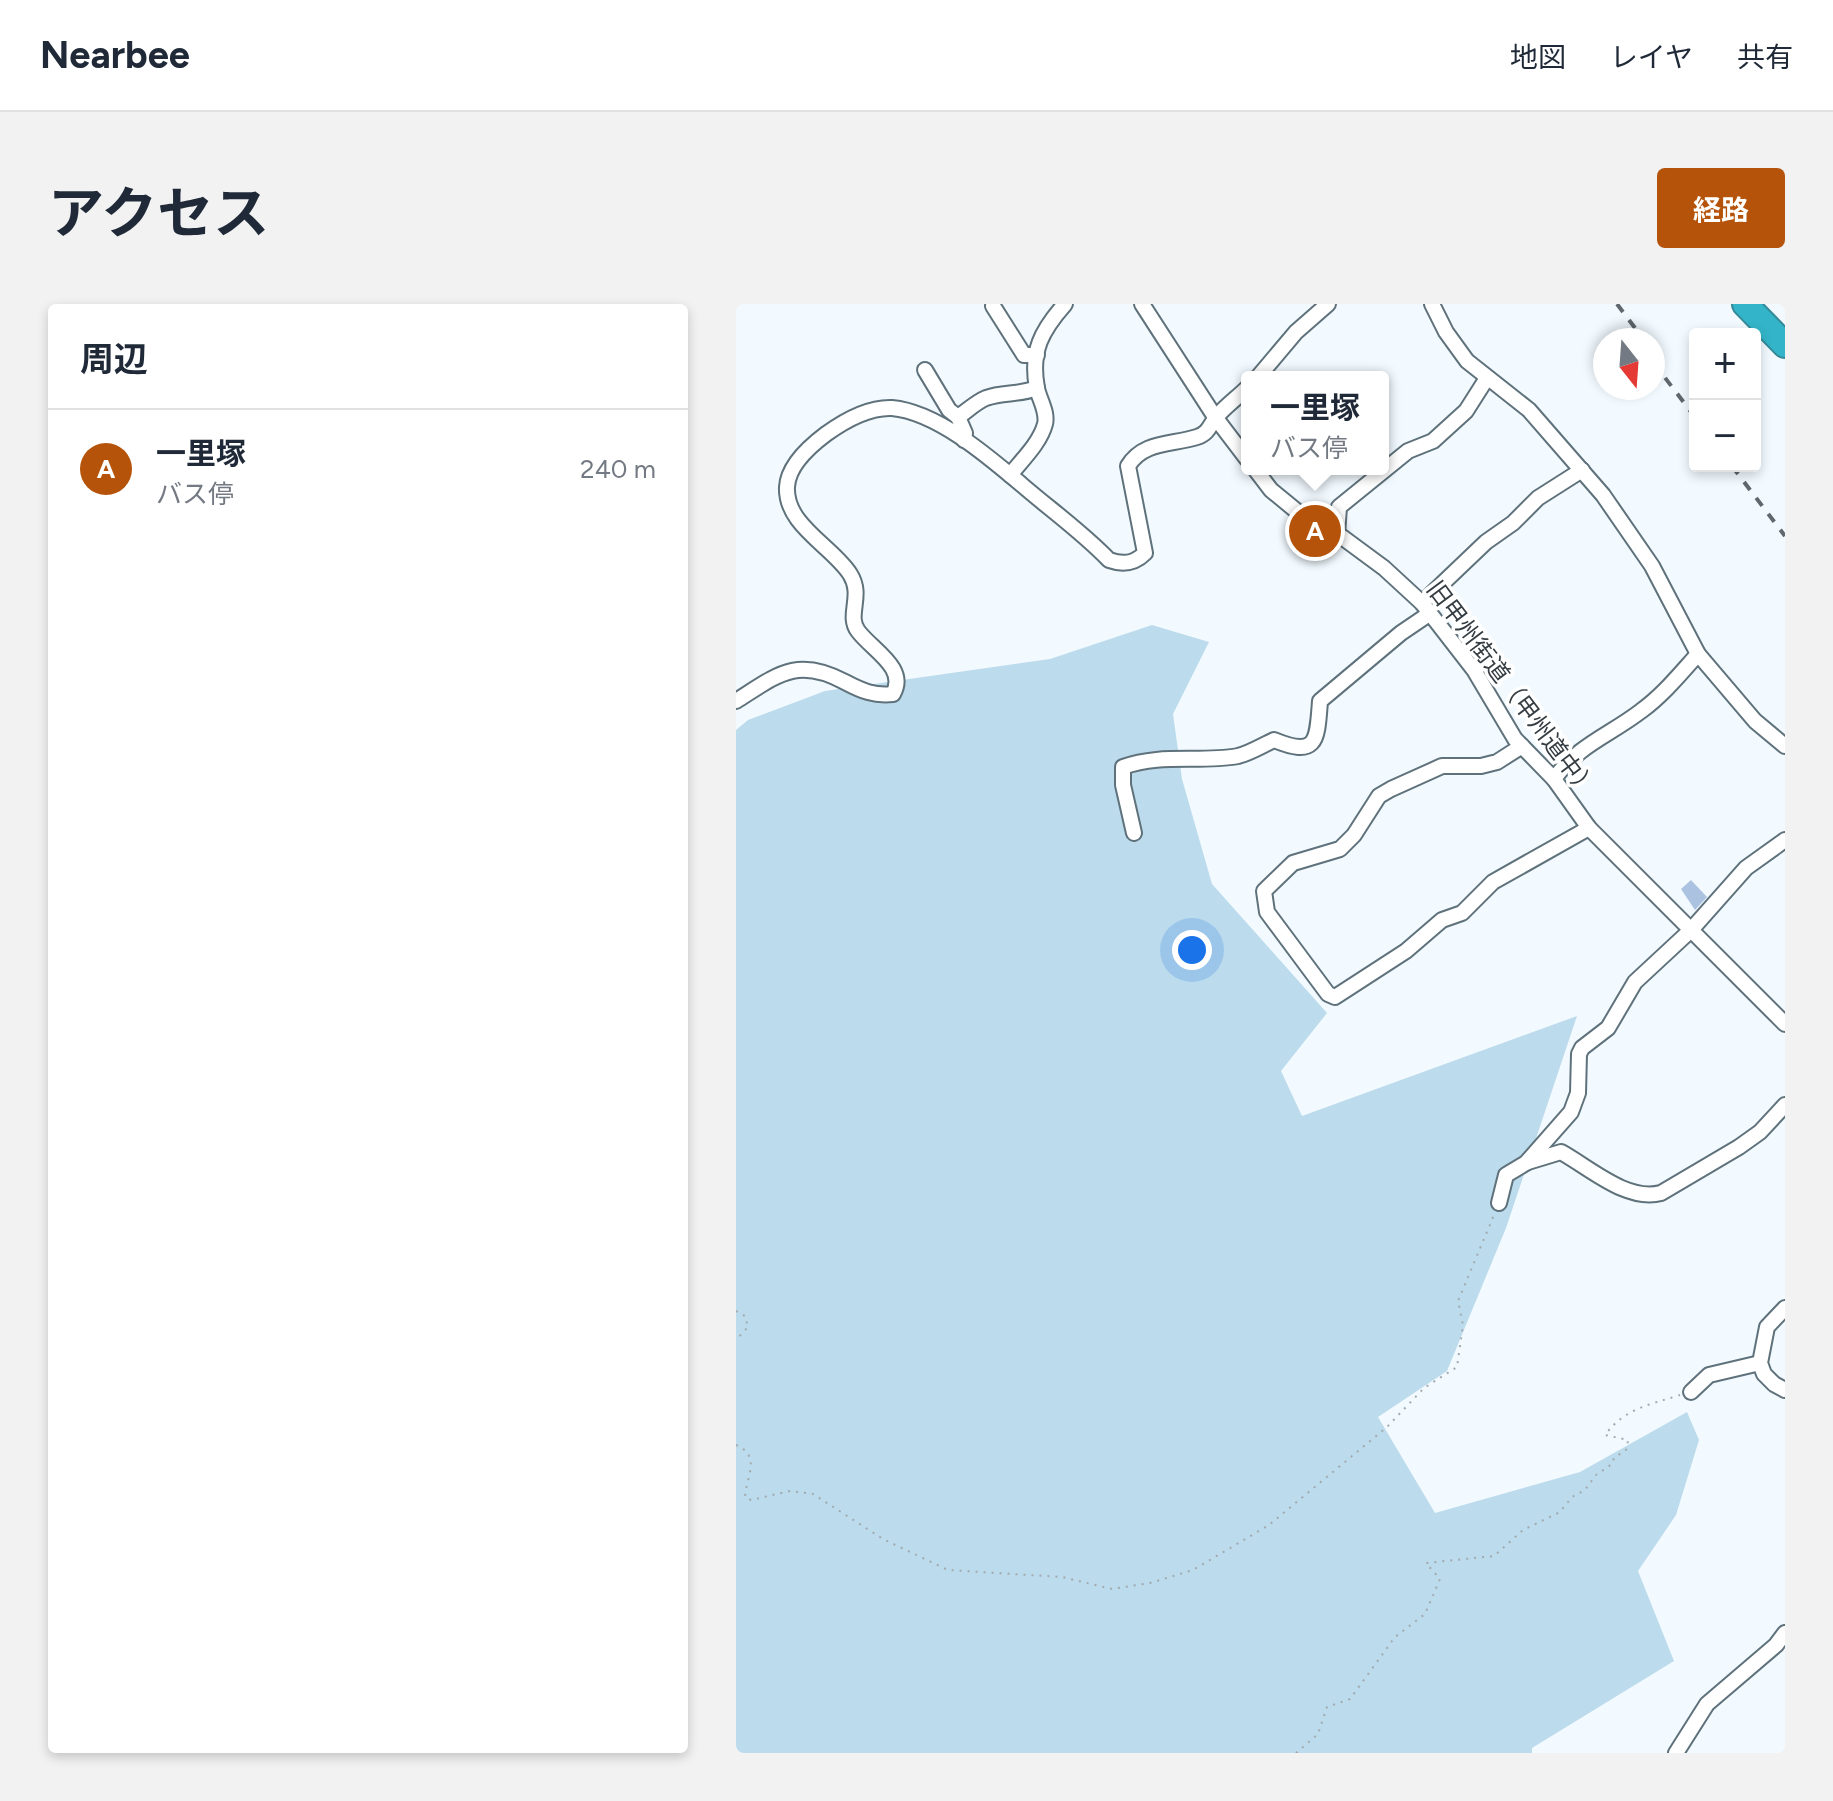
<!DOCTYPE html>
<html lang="ja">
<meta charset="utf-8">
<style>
:root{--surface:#fff;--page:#f2f2f3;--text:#1f2937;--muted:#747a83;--line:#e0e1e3;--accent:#b45309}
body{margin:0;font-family:Figtree,"Noto Sans JP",sans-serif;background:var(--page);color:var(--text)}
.controls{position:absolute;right:24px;top:24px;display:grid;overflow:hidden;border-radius:8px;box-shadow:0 4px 12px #0003}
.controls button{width:72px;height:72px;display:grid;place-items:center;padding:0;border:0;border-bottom:2px solid var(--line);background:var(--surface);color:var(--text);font:40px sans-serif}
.compass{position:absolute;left:857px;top:24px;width:72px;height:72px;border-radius:50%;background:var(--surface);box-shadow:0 4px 12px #0003;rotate:163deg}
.you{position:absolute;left:456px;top:646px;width:28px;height:28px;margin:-20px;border:6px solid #fff;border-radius:50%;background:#1a73e8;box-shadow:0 0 0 12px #1a73e833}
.badge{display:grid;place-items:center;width:52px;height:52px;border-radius:50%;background:var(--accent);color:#fff;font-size:26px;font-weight:700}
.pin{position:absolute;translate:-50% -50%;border:4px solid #fff;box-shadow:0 2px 8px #0006}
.popup{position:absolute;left:505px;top:67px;width:148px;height:104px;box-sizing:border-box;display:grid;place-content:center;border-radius:8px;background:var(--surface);filter:drop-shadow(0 2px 6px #0005);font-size:26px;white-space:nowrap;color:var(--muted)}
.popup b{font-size:30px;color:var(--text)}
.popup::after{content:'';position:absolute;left:50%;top:100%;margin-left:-16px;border:16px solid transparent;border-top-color:var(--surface)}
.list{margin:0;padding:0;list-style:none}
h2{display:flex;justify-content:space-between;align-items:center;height:104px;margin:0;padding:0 32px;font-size:34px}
h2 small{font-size:26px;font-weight:400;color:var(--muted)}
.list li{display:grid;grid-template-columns:52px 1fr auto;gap:24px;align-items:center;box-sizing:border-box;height:120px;padding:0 32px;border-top:2px solid var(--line)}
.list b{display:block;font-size:30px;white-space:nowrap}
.list p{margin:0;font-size:26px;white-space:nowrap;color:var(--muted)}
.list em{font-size:26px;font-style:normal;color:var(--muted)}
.map{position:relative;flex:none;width:1049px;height:1449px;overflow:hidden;border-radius:8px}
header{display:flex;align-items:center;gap:48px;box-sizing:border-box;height:112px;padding:0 40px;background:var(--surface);border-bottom:2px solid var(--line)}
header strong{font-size:38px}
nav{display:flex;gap:44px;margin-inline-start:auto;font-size:28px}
.intro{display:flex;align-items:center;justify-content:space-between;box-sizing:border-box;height:192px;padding:0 48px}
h1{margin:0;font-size:56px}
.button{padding:20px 36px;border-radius:8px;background:var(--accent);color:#fff;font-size:28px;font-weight:700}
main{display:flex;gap:48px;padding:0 48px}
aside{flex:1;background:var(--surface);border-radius:8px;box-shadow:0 4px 12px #0003}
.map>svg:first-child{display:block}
</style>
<header>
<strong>Nearbee</strong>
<nav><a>地図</a><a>レイヤ</a><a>共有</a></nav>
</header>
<div class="intro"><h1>アクセス</h1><a class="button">経路</a></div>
<main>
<aside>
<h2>周辺<small></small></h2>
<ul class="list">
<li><span class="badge">A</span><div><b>一里塚</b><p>バス停</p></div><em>240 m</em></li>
</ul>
</aside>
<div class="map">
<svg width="1049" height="1449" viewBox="0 0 1049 1449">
<rect width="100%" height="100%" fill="#f2faff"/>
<path fill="#bcdbec" d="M416 321 473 338 437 410 446 475 476 580 591 709 545 767 566 812 841 712 770 924 711 1067 642 1113 699 1209 844 1168 951 1108 963 1136 940 1211 902 1267 938 1357 796 1444V1449H0V426L12 416 89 387 314 355Z"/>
<path fill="#abc3e0" d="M955 576 971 593 959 606 945 585Z"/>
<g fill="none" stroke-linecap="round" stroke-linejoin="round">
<g stroke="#5f727c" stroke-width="18">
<g id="street">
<path d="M406 0 479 113 511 155"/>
<path d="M696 0 710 28 731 57 793 106 867 191 916 262 962 350 1019 417 1049 442"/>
<path d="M257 2 288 51H301"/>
<path d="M189 66 213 106 222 113"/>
<path d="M522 73 560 28 592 0"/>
<path d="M228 136 229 129 222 113C231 107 240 98 250 94 267 88 283 91 301 84"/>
<path d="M519 165 535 186 563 209 606 233 648 264 686 299 738 366 779 435 818 475 853 524 1049 720"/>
<path d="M274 171C286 156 304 139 309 120 312 108 303 95 301 84 294 47 306 26 329 0"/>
<path d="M601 231 603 203 672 147 697 137 730 107 751 74"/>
<path d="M686 299 750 238 777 219 802 194 846 166"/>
<path d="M0 397C41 371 61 352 109 378 126 387 138 392 157 390 172 364 136 346 122 327 110 311 128 292 114 270 96 242 49 221 51 183 52 162 74 142 90 130 108 117 133 103 156 104 201 108 253 153 286 181 315 206 346 228 373 256 387 261 398 260 409 249L392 162C407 137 436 141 461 133 474 129 474 119 482 111 491 101 502 93 511 84"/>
<path d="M786 442 761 458 745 462H706L655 485 643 492 618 531 604 545 557 559 528 587 531 608 592 690 599 693 670 647 706 616 726 609 757 578 853 524"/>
<path d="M818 475C842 441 874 431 905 407 927 391 944 370 962 350"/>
<path d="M398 529 387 481V463C425 449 464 459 502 452 514 449 527 441 538 436 582 454 581 436 584 397L665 329 693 310"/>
<path d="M792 858 825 848C854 864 891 898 925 889L1003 843 1024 828 1049 801"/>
<path d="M763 899 770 871 790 859 835 808 842 789 843 750 846 744 872 724 899 678 955 626 1010 564 1049 536"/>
<path d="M1049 1004 1031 1023 1024 1059 1028 1070 1038 1080 1049 1086"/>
<path d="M955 1088 973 1071 1024 1059"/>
<path d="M940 1449 971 1400 1040 1341 1049 1329"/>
</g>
</g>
<g stroke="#348a99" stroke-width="28">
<path id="highway" d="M1009 0 1049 41"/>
</g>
<g stroke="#a2aaaf" stroke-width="2" stroke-dasharray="2 6" stroke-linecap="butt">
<path d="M0 1007 9 1012 12 1023 0 1036"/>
<path d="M0 1141C26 1152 10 1173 9 1193L15 1196 54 1187 77 1190 147 1235 212 1266 326 1273 376 1285 414 1279 457 1266 533 1221 651 1123 688 1084 721 1063 727 1021 722 997 758 911"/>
<path d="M560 1449 582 1430 591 1403 614 1395 659 1333 689 1310 704 1275 690 1259 758 1252 787 1226 824 1208 836 1193 849 1186 860 1171 876 1160 878 1154 891 1145 892 1136 869 1131C889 1104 913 1101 944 1091"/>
</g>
<use href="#street" stroke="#fff" stroke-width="14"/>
<use href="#highway" stroke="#33b4c8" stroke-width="24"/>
<g stroke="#60686d" stroke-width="4" stroke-dasharray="10 10" stroke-linecap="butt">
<path d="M881 0 908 36"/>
<path d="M917 58 959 113"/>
<path d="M996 162 1049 232"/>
</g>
</g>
<g text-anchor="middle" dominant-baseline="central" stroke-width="7" stroke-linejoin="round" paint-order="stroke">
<g font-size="24" fill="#353d42" stroke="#fff">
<text transform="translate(776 385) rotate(53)">旧甲州街道（甲州道中）</text>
</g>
</g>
</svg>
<div class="controls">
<button>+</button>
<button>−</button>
</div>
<svg class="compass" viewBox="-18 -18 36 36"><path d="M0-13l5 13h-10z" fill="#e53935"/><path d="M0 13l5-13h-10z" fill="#747a83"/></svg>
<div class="you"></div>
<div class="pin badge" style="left:579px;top:227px">A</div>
<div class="popup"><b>一里塚</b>バス停</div>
</div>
</main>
